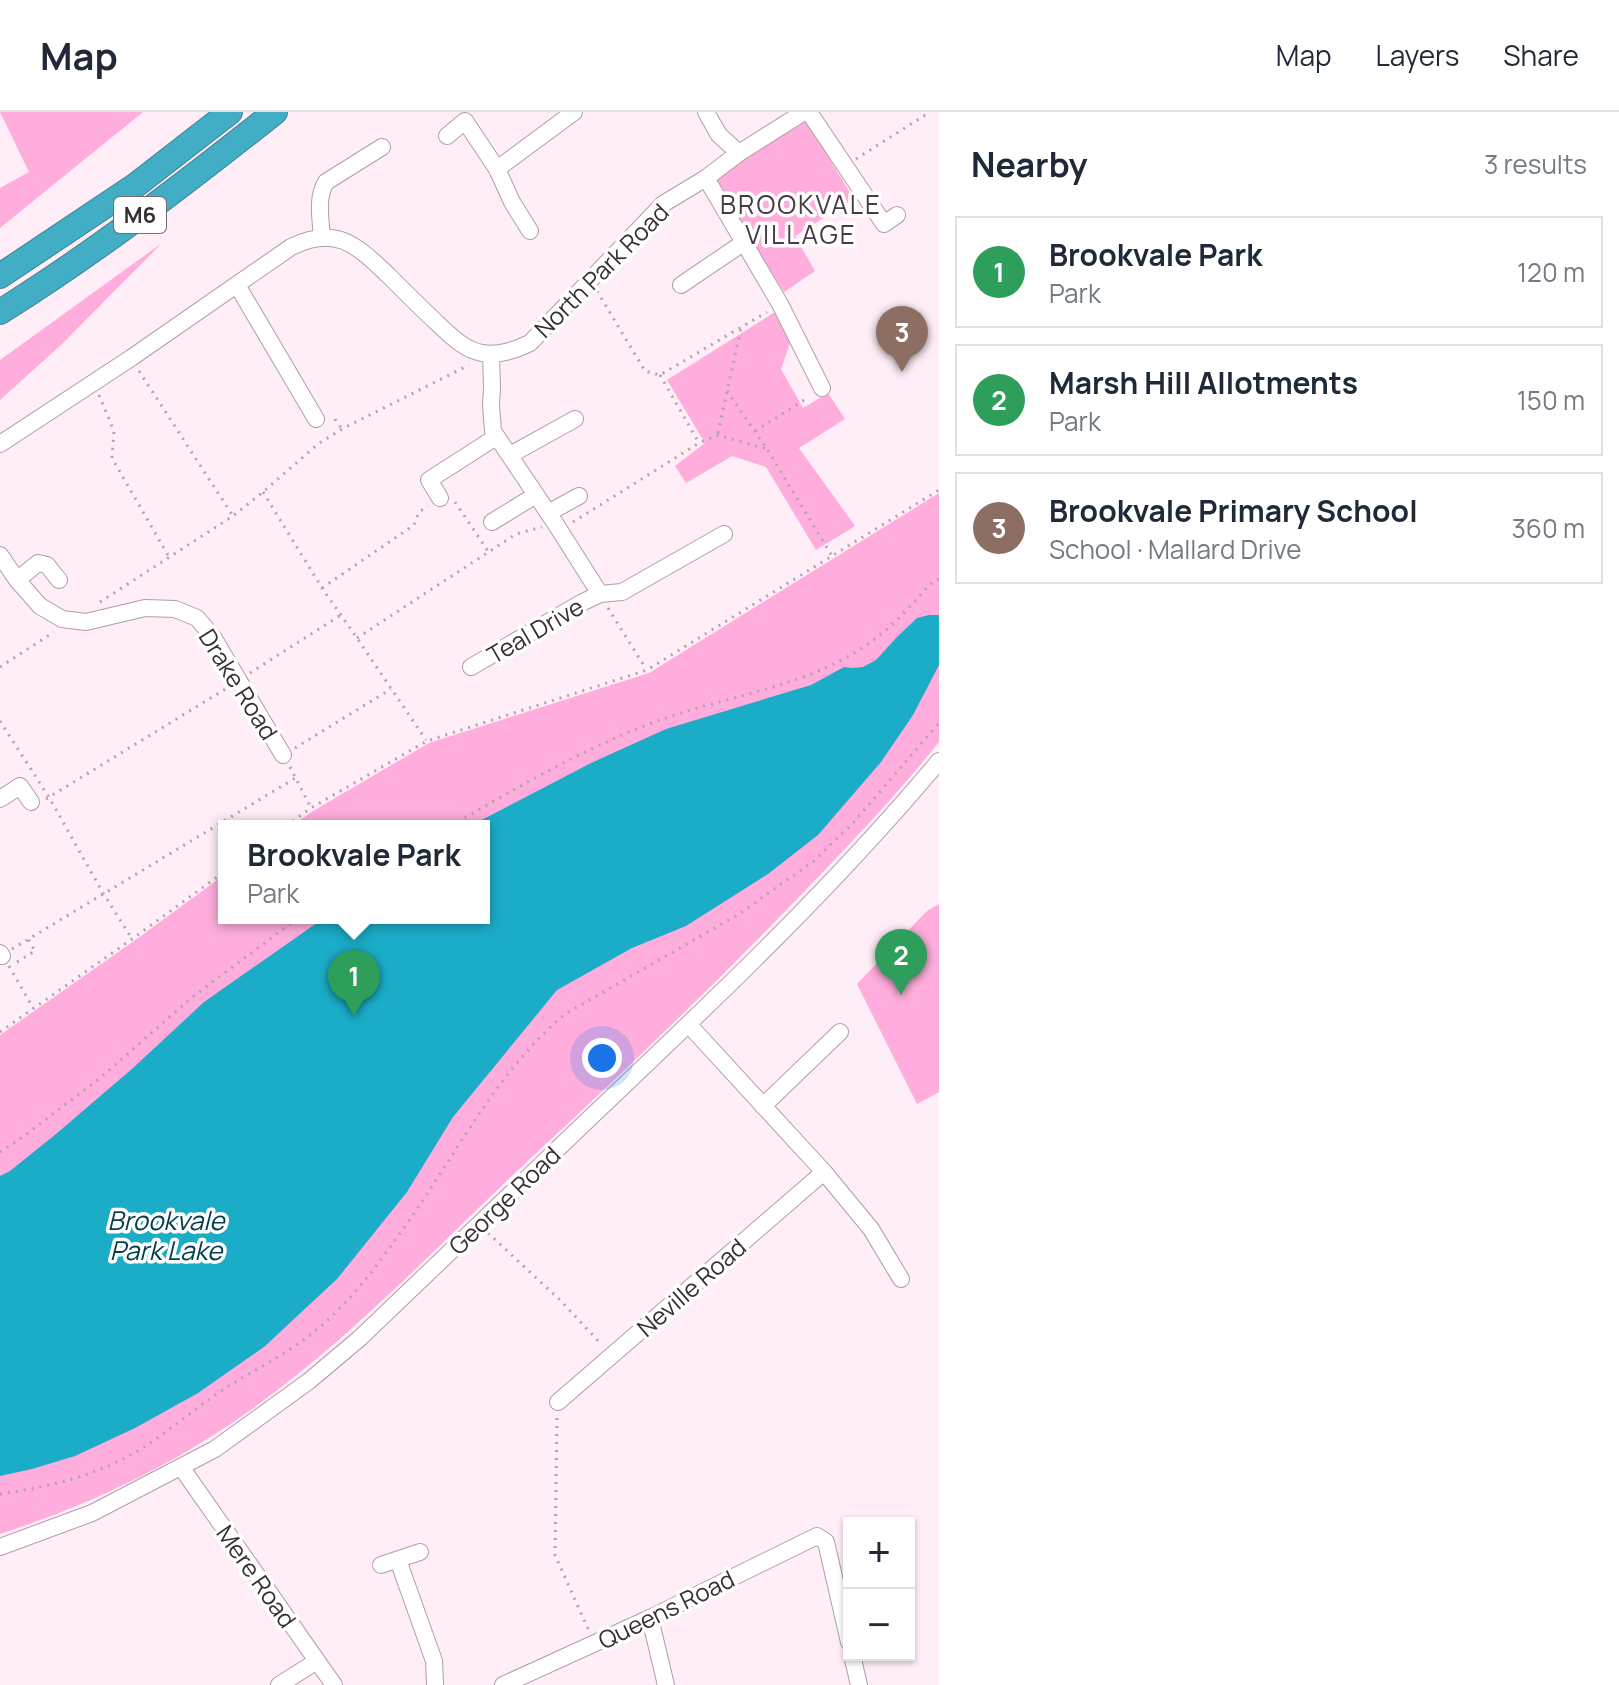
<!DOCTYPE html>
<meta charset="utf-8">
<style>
:root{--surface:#fff;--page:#f6f6f7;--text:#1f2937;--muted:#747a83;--line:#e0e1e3;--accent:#db2777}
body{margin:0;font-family:Manrope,sans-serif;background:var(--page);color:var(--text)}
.controls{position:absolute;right:24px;bottom:24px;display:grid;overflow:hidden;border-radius:0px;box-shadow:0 2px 6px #0004}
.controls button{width:72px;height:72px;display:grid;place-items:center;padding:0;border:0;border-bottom:2px solid var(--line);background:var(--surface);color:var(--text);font:40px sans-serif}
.you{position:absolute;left:602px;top:946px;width:28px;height:28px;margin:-20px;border:6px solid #fff;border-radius:50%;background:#1a73e8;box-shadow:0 0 0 12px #1a73e833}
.badge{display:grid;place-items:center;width:52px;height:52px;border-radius:50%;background:var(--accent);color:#fff;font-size:26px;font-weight:700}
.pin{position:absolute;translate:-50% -66px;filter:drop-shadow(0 2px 4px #0008)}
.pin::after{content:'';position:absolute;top:42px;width:28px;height:24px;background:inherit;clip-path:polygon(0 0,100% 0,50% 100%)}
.popup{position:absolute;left:218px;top:708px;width:272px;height:104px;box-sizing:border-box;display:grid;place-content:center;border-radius:0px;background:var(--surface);filter:drop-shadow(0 2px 6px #0005);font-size:26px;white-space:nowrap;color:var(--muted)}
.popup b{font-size:30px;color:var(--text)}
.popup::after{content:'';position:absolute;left:50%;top:100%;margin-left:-16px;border:16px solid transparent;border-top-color:var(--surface)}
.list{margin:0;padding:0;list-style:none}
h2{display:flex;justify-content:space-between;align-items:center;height:104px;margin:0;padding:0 32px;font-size:34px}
h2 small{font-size:26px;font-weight:400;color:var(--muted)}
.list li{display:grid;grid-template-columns:52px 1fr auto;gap:24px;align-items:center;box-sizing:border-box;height:112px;margin:0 16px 16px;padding:0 16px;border:2px solid var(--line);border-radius:0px}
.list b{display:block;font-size:30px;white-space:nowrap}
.list p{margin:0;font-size:26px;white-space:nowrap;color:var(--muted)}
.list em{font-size:26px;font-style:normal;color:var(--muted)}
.map{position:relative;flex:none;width:939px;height:1573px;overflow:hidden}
header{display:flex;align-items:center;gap:48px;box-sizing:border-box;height:112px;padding:0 40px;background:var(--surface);border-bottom:2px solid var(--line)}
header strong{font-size:38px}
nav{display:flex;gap:44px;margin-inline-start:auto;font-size:28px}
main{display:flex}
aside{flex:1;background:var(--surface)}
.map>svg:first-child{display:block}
</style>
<header>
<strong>Map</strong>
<nav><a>Map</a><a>Layers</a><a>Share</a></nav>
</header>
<main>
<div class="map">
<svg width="939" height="1573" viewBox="0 0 939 1573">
<rect width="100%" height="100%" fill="#ffeef7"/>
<g fill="#feaddc">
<path d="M0 0H143L0 116V76L29 60Z"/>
<path d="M805 7 854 87 795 124 815 159 784 180 714 68Z"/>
<path d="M162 131 62 232 0 288V248Z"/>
<path d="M775 200 790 231 781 257 803 296 828 281 845 307 799 336 855 414 816 438 766 355 732 344 686 371 675 354 705 331 667 268Z"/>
<path d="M939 381V630C895 685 846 736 797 787 716 871 632 952 547 1031 448 1122 356 1224 245 1302 171 1354 87 1394 0 1422V923L134 829 224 763V806H484V714H292L313 699 429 631 649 561Z"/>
<path d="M939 792V980L917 992 857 872 927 799Z"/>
</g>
<path fill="#1bacc8" d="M929 503H939V553L913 603 881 650 818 723 768 762 686 814 632 836 557 878 453 1005 407 1080 337 1167 264 1235 198 1281 135 1316 75 1344 32 1357 0 1364V1064L10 1059 56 1022 133 956 204 890 324 806H484V714H470L591 651 666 617 811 573 844 555 852 556 863 555 876 548 896 526 917 506Z"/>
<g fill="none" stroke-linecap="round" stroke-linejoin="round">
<g stroke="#b19da8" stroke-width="18">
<g id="minor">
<path d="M706 0 719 23 739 41"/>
<path d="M809 0 884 112 897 103"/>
<path d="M447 24 465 9 497 57 512 90 530 119"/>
<path d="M497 57 574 0"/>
<path d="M706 66 780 192 822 276"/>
<path d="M322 126C321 108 316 86 326 70L382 35"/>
<path d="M237 173 316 307"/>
<path d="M681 173 743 131"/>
<path d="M491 242 492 275 491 293 493 319 555 411 600 482"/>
<path d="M0 332 131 246 291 135C337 113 356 133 388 163 404 179 420 195 437 211 450 223 464 238 482 241 499 244 515 238 530 231L663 92 706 66 739 41 804 0"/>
<path d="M510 343 575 307"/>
<path d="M440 386 429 368 496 325"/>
<path d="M548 401 579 384"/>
<path d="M492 410 536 383"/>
<path d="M0 443 17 468 40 494 62 507 86 510 145 496 175 497 197 506 213 525 283 643"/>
<path d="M17 468 38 451 47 453 59 468"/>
<path d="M471 555 581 491 600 482 622 480 724 422"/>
<path d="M0 687 20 674 31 690"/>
<path d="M0 841 2 844"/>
<path d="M689 913 824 1060 871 1117 901 1167"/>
<path d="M763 994 840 920"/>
<path d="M558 1290 824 1060"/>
<path d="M181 1355 334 1573"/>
<path d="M0 1435 92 1401 215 1337 309 1269 360 1226C438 1152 515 1078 592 1004 712 890 833 776 939 649"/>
<path d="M398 1448 434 1549 435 1573"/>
<path d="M381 1453 420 1440"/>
<path d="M650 1506 666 1573"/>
<path d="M852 1543 859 1573"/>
<path d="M279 1573 317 1549"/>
<path d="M503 1573 650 1506 817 1424 826 1430 849 1530"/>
</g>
</g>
<g stroke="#3e8293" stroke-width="26">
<g id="highway">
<path d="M0 164 136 73 230 0"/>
<path d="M0 200C96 140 187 70 275 0"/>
</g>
</g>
<g stroke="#b2a4ab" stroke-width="3" stroke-dasharray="2 6" stroke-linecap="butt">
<path d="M856 47 930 0"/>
<path d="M597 179 645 259 660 263 767 200"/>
<path d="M139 259 233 404"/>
<path d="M660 263 699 331"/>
<path d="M727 279 767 337 832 444"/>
<path d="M99 283 114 319 112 346 169 445"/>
<path d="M335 307 342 317"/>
<path d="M755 319 809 285"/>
<path d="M718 321 741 216"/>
<path d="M263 380 322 476 357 526 426 628"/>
<path d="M455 390 488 439"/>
<path d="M573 410 699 331 718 323 767 337"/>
<path d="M322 476 414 413 419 400 428 394"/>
<path d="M100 490 233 404 263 380 318 332 342 317 469 253"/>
<path d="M608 496 646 557"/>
<path d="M357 526 516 422 542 415"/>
<path d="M0 555 54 520"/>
<path d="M250 561 341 503"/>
<path d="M0 609 50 687 103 781 132 827"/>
<path d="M295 636 391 577"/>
<path d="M290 655 310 694"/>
<path d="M46 687 227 576"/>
<path d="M286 714 311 696 427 629 647 558 939 378"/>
<path d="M451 714C516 676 591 632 663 607 739 580 824 573 887 517 904 503 918 484 934 469L939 467"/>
<path d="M12 837 297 665"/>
<path d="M17 850 35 839 28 827"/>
<path d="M9 854 33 896"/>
<path d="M0 920 132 827 224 760"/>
<path d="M0 1040 20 1027 99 967 191 886 298 806"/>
<path d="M488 1121 560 1188 602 1233"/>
<path d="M557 1306 555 1443 589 1519"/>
<path d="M0 1382C40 1376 80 1368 117 1350 157 1331 190 1299 227 1275 256 1257 288 1241 314 1220 347 1193 374 1158 398 1124 453 1049 493 963 565 902L739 802 814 749 853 711 939 611"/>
</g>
<use href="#minor" stroke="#fff" stroke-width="16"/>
<use href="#highway" stroke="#41aec6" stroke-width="24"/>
</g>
<g text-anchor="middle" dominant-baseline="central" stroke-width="7" stroke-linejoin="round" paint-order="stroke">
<rect fill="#fff" stroke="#736d70" stroke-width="2" x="114" y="85" width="52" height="36" rx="6"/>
<g font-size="22" font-weight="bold" fill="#372f33">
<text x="140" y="103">M6</text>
</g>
<g font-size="24" fill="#372f33" stroke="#fff">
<text transform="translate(601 158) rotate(-45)">North Park Road</text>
<text transform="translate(535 518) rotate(-30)">Teal Drive</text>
<text transform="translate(239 572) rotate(58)">Drake Road</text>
<text transform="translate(504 1088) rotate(-44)">George Road</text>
<text transform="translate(691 1175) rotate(-41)">Neville Road</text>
<text transform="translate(257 1464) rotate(55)">Mere Road</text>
<text transform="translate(666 1497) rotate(-26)">Queens Road</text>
</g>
<g font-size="26" letter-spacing="2" fill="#493942" stroke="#fff">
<text x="801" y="92">BROOKVALE<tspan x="801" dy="30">VILLAGE</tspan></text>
</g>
<g font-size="26" font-style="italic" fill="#023f4b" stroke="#fff">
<text x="166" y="1108">Brookvale<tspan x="166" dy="30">Park Lake</tspan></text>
</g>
</g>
</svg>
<div class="controls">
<button>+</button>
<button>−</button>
</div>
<div class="you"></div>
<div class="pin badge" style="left:354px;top:904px;background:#2e9e5b">1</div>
<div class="popup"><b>Brookvale Park</b>Park</div>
<div class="pin badge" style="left:901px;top:883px;background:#2e9e5b">2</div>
<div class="pin badge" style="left:902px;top:260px;background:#8d6e63">3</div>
</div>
<aside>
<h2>Nearby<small>3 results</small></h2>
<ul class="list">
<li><span class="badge" style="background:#2e9e5b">1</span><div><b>Brookvale Park</b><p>Park</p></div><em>120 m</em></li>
<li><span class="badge" style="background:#2e9e5b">2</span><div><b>Marsh Hill Allotments</b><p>Park</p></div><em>150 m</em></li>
<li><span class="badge" style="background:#8d6e63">3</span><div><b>Brookvale Primary School</b><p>School · Mallard Drive</p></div><em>360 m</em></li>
</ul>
</aside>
</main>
